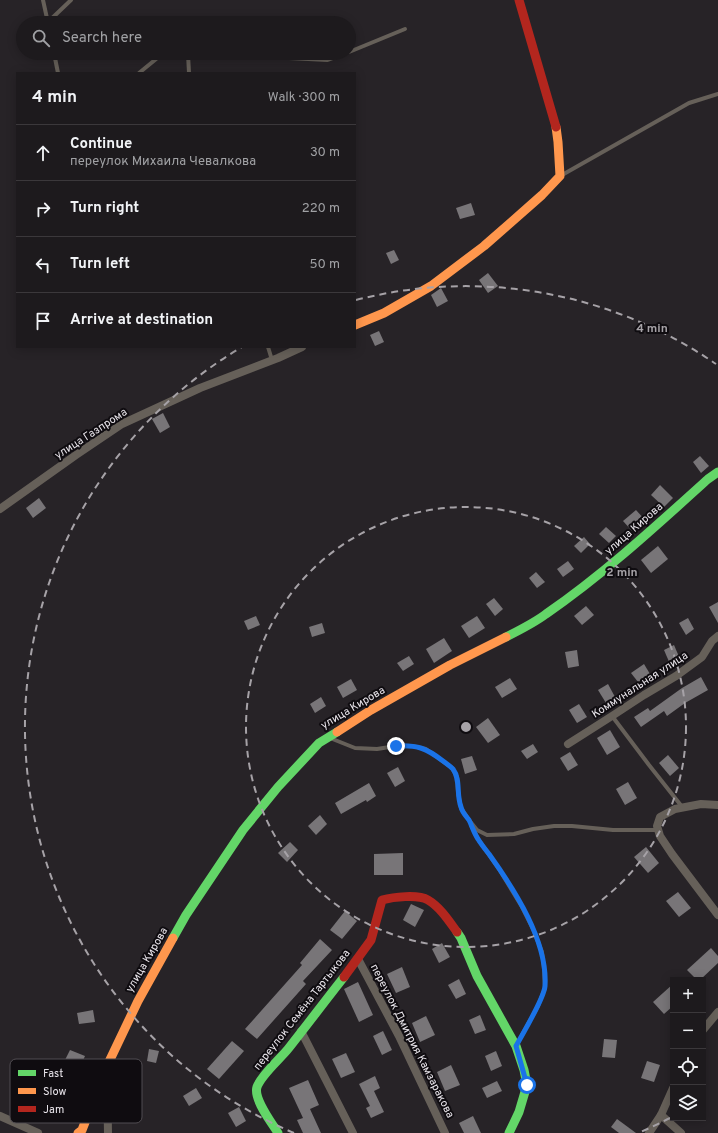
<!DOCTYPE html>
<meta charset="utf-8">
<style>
:root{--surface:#1d1a1d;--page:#2a272a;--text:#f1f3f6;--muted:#a0a1a4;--line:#3b383b}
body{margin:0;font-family:Overpass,sans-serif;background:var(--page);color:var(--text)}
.controls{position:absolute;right:12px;bottom:12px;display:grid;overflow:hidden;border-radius:0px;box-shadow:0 2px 10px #0003}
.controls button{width:36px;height:36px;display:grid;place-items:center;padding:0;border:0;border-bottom:1px solid var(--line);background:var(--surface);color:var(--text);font:20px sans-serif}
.stop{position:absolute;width:12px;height:12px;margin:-9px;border:3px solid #1a73e8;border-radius:50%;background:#fff}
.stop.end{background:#1a73e8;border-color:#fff;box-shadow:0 1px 4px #0008}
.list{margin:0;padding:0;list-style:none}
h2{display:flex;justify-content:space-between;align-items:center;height:52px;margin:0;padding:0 16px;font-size:17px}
h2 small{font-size:13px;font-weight:400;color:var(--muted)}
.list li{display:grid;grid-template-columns:26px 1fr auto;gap:12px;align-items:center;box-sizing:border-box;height:56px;padding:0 16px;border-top:1px solid var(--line)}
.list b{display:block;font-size:15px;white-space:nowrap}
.list p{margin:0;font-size:13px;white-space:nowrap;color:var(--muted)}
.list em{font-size:13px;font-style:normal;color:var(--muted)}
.icon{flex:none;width:22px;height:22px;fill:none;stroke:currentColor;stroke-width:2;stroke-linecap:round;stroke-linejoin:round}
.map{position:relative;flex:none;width:718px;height:1133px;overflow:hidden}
.search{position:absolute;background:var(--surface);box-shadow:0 2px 10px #0003;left:16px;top:16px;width:340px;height:44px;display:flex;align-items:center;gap:10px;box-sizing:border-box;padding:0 14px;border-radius:22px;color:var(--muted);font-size:15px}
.panel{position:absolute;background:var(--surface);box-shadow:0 2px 10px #0003;left:16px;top:72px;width:340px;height:276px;border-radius:0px}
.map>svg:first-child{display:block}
</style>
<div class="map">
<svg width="718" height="1133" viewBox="0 0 718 1133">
<rect width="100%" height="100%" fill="#272327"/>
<g fill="#787578">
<path d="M471 203 475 215 460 219 456 208Z"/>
<path d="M394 250 399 260 391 264 386 253Z"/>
<path d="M488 273 498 286 488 293 479 280Z"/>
<path d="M441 288 448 301 437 307 431 295Z"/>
<path d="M379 331 384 342 375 346 370 335Z"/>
<path d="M163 413 170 427 160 433 152 419Z"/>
<path d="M700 456 709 466 701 473 693 462Z"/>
<path d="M660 485 673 498 664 507 651 495Z"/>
<path d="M39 498 46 508 33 518 26 508Z"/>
<path d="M636 510 645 520 632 531 623 521Z"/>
<path d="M606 527 616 536 609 543 599 534Z"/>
<path d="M584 537 590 544 581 553 574 546Z"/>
<path d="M658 546 668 559 651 573 641 560Z"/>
<path d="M568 561 574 569 563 577 557 569Z"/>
<path d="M536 572 545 582 537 588 529 578Z"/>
<path d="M494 598 503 609 495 616 486 604Z"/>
<path d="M718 602V623L709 607Z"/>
<path d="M586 606 594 615 582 625 574 616Z"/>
<path d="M256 616 260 625 248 630 244 621Z"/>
<path d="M477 616 485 628 469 638 461 626Z"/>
<path d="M688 618 694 629 686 635 679 623Z"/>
<path d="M322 623 325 633 312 637 309 627Z"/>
<path d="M444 638 452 651 434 663 426 649Z"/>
<path d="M674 645 680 659 670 664 664 650Z"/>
<path d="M577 650 579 666 568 668 565 652Z"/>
<path d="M409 656 414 664 403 671 397 663Z"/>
<path d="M644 664 650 674 638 682 631 673Z"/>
<path d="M701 677 708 690 685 703 667 716 664 711 641 727 634 717 648 708 650 711 682 688Z"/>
<path d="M510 678 517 689 502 698 495 687Z"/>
<path d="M351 679 357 690 343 698 337 687Z"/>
<path d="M608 684 615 697 606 703 598 690Z"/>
<path d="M321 697 326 706 315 713 310 704Z"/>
<path d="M579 704 587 717 577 723 569 710Z"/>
<path d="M488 718 500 735 488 743 476 727Z"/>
<path d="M610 730 620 747 607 755 597 738Z"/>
<path d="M533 744 538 752 527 759 521 751Z"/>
<path d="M570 752 578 765 568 771 560 758Z"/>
<path d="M668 755 679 768 670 776 659 763Z"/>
<path d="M472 756 477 770 465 774 461 759Z"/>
<path d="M398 767 405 781 395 787 387 773Z"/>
<path d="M628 782 637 798 625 805 616 789Z"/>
<path d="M369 783 376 796 367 802 366 800 341 814 335 803Z"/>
<path d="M320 815 327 824 316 835 308 826Z"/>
<path d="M290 842 298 850 287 862 278 853Z"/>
<path d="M646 847 659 863 648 873 634 857Z"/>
<path d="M403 853V875H374V854Z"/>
<path d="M678 892 691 908 679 917 666 901Z"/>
<path d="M411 904 424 910 415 927 403 920Z"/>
<path d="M345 911 357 921 342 939 330 930Z"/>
<path d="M320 939 332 950 303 981 306 984 257 1039 245 1029 302 965 300 963Z"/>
<path d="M442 943 450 957 439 963 432 949Z"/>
<path d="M711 948 718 956V963L700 980H697L687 970Z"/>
<path d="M402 967 410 987 396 993 387 974Z"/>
<path d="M459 979 466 994 456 999 448 985Z"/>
<path d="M358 982 373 1015 359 1022 344 989Z"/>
<path d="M673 984V1006L664 1014 653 1002Z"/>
<path d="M93 1010 95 1022 79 1024 77 1013Z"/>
<path d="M480 1015 486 1030 475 1034 469 1020Z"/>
<path d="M426 1016 435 1035 420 1042 412 1023Z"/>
<path d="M383 1031 392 1050 382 1055 373 1036Z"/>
<path d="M604 1039 617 1040 615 1058 602 1057Z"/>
<path d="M232 1041 244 1051 219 1079 207 1069Z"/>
<path d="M149 1049 159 1051 156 1063 147 1061Z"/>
<path d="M70 1050 85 1056 80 1067 65 1060Z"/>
<path d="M496 1051 502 1066 491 1071 485 1056Z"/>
<path d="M346 1053 355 1072 341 1078 332 1059Z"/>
<path d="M647 1061 660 1065 654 1082 641 1078Z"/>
<path d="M451 1065 460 1085 445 1091 437 1072Z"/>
<path d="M375 1076 380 1088 374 1091 384 1112 371 1118 366 1108 370 1106 359 1084Z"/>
<path d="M308 1080 319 1105 310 1109 321 1133H303L297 1120 303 1118 289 1088Z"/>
<path d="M497 1081 502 1091 487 1098 482 1088Z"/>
<path d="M196 1088 202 1098 189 1106 183 1096Z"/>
<path d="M239 1107 246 1121 236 1127 228 1113Z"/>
<path d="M473 1116 481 1133H464L459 1123Z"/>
<path d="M617 1119 636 1133H619L611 1127Z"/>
</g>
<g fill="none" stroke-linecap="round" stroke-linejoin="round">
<g stroke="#666059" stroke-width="4">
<path d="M43 0 48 23"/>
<path d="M48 22 71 0"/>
<path d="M349 52 405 29"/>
<path d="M54 53 58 73"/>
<path d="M188 54 289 58 327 60 346 53"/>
<path d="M139 73 161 55 188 54 189 73"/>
<path d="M562 175 689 103 718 94"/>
<path d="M268 347 272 360"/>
<path d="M612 716 649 765 683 808"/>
<path d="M330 738 355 748 377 749 396 746H412L426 749 452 768 457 777 458 792 461 808 469 820 477 830 487 835 514 834 533 829 554 826H572L613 830H659"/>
<path d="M471 825 478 839 499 869 522 907 533 929 542 952 544 969 545 988 538 1006 517 1044"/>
</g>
<g stroke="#666059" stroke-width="8">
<path d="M0 509 76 455 122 424 200 388 278 358 302 347"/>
<path d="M568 744 612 716 644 695 676 676 702 657 712 641 718 636"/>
<path d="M718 805 701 804 675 809 660 817 657 826 660 836 672 854 718 915"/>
<path d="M358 959 399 1036 445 1133"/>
<path d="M703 1030 718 1012"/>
<path d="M301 1031 353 1133"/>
<path d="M107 1072 108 1133"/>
<path d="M661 1115 681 1133"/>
<path d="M0 1116 38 1133"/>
<path d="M649 1133 661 1115 673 1088"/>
</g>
<g stroke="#63d668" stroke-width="9">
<path d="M506 637C520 630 534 623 546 614 604 574 656 526 708 479L718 472"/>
<path d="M457 932 461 938 477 976 516 1046 524 1070 527 1085 519 1112 509 1133"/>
<path d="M173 938 186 915 243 830 278 787 319 743 337 732"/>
<path d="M278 1133C272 1123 253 1099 257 1087 261 1075 280 1059 288 1049 307 1025 325 1001 344 977"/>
</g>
<g stroke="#ff974d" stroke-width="9">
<path d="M355 325 384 313 431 286 484 246 542 195 560 176 558 142 556 127"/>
<path d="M337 732 371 710 450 665 506 637"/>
<path d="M78 1133 82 1130 107 1066 138 1001 173 938"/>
</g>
<g stroke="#b3261e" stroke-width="9">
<path d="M519 0 556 127"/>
<path d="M344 977 371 940 382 900C393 897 418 894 428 900 440 907 449 921 457 932"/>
</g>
</g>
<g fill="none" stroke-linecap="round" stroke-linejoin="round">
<path stroke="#1a73e8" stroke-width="5" d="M396 746C418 745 426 748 443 761 447 764 450 766 453 769 461 780 456 794 461 807 462 812 466 816 469 820 472 826 474 833 478 839 481 844 485 849 489 854 514 889 548 941 545 986 544 999 523 1033 516 1046L527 1085"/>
</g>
<g fill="none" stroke="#a6a2a7" stroke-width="2" stroke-dasharray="7 5">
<circle cx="466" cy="727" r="220"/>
<path d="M670 1118A441 441 0 0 1 638 1133M294 1133A441 441 0 0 1 242 347M356 300A441 441 0 0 1 716 364"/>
</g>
<g text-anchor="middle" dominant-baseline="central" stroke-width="4" stroke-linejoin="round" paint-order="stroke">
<g font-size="11" fill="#eae6ec" stroke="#0f0c10">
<text transform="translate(91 434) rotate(-33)">улица Газпрома</text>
<text transform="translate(634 529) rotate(-41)">улица Кирова</text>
<text transform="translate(640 685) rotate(-33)">Коммунальная улица</text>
<text transform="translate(353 708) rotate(-31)">улица Кирова</text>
<text transform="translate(147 960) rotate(-60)">улица Кирова</text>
<text transform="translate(302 1010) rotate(-52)">переулок Семёна Тартыкова</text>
<text transform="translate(412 1041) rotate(63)">переулок Дмитрия Камзаракова</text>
</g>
</g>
<rect x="10" y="1059" width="132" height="64" rx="6" fill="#0f0c10" stroke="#514d52" stroke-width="1"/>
<rect x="18" y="1070" width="18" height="6" fill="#63d668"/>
<rect x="18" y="1088" width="18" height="6" fill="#ff974d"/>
<rect x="18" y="1106" width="18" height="6" fill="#b3261e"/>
<g font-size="11" fill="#eae6ec">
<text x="43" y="1077">Fast</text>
<text x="43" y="1095">Slow</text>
<text x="43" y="1113">Jam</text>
</g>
<circle cx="466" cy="727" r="6" fill="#a6a2a7" stroke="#0f0c10" stroke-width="2"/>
<g font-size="12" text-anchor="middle" font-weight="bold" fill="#a6a2a7" stroke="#0f0c10" stroke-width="4" stroke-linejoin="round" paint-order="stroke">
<text x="652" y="332">4 min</text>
<text x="622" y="576">2 min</text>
</g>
</svg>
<div class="controls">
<button>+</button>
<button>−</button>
<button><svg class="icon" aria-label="locate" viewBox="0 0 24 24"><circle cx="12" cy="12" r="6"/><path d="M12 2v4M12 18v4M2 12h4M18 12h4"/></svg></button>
<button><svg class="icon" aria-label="layers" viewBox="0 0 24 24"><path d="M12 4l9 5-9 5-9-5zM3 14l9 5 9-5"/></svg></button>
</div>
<div class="stop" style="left:527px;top:1085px"></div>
<div class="stop end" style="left:396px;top:746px"></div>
<div class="search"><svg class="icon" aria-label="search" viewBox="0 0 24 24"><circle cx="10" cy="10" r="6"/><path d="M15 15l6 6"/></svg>Search here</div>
<section class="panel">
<h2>4 min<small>Walk · 300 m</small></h2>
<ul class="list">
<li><svg class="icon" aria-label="ahead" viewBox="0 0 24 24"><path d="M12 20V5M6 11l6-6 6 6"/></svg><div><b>Continue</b><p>переулок Михаила Чевалкова</p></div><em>30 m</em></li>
<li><svg class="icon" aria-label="right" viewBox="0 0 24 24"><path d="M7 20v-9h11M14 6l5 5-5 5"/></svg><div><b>Turn right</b></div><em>220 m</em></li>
<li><svg class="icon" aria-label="left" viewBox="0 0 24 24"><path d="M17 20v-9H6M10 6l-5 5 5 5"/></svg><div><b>Turn left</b></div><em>50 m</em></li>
<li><svg class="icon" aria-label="arrive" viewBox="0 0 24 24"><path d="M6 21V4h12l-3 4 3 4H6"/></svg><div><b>Arrive at destination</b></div></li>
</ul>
</section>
</div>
